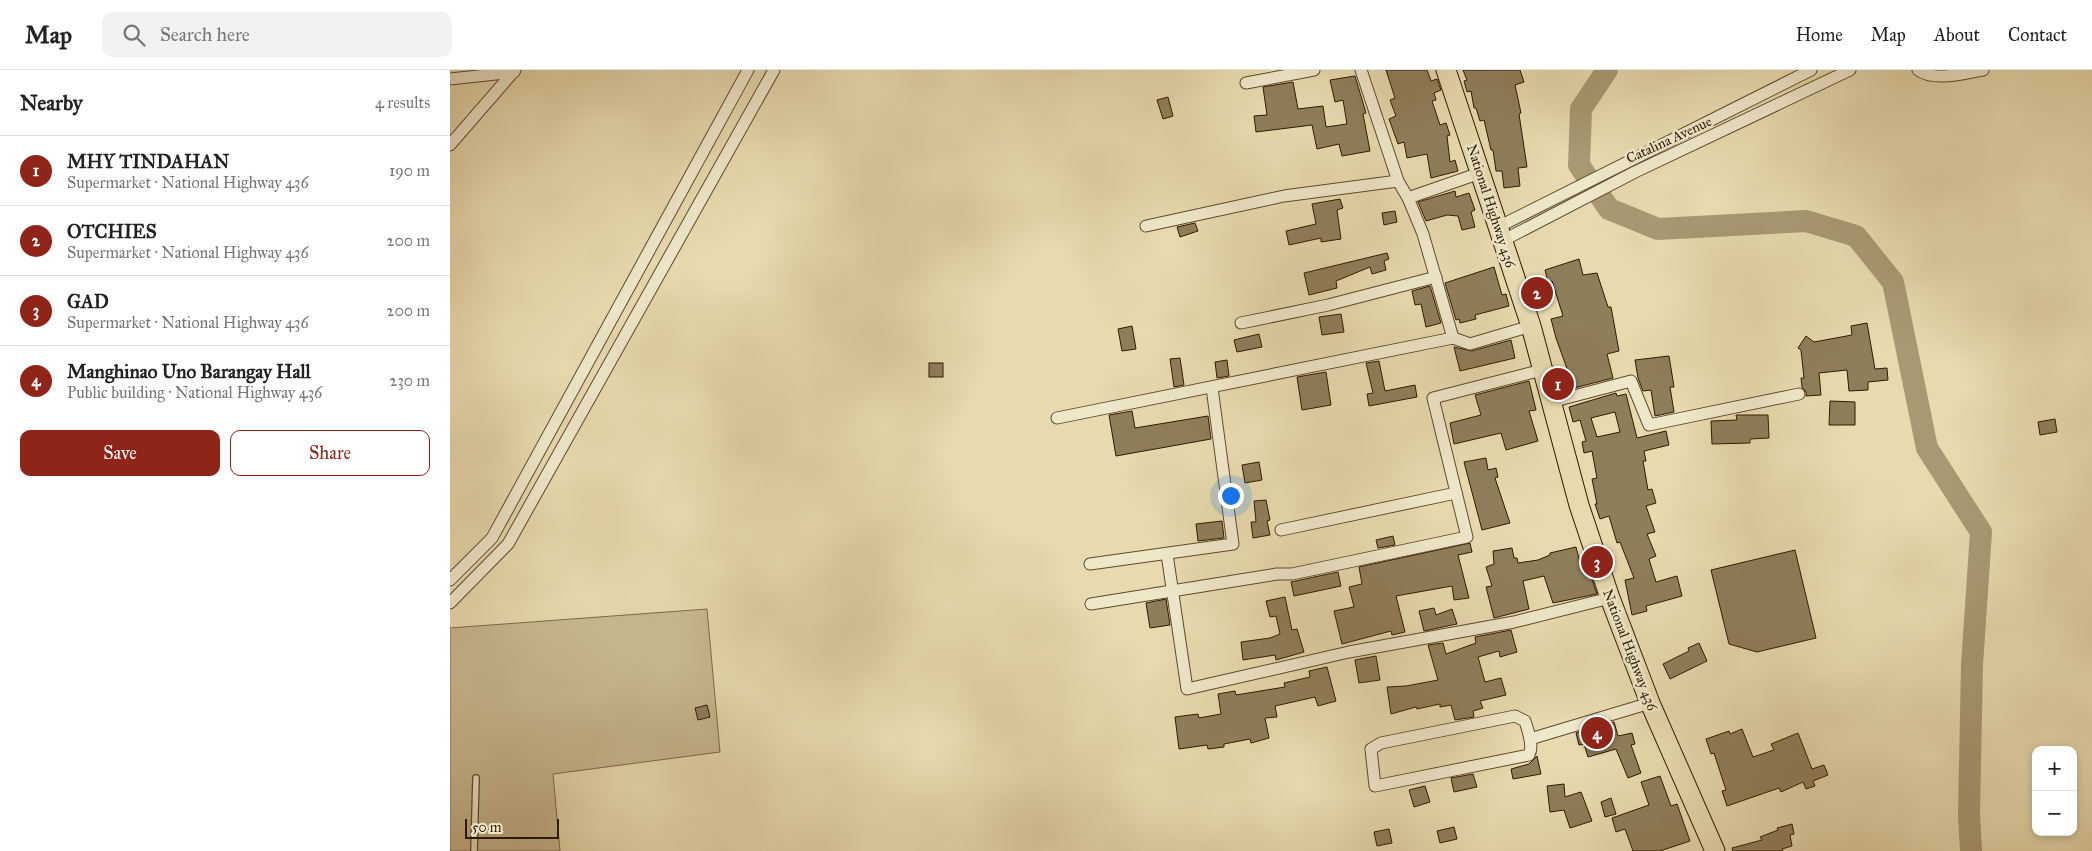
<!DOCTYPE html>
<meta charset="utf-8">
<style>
:root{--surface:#fff;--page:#f2f2f2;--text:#222;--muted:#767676;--line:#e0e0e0;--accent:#8f2418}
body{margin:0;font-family:"IM FELL Great Primer",serif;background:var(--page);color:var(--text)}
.controls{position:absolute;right:15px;bottom:15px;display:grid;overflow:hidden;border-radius:10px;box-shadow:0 2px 8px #0003}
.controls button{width:45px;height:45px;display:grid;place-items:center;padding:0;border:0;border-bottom:1px solid var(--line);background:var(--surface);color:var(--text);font:25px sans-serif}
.scale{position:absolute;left:15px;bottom:12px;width:94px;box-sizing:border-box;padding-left:5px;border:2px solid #2f1a00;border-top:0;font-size:14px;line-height:18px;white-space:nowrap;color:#2f1a00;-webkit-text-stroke:4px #efe7ca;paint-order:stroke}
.you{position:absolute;left:780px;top:425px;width:18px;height:18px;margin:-12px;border:4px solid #fff;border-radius:50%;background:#1a73e8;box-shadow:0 0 0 8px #1a73e833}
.badge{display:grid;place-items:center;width:32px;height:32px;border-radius:50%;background:var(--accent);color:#fff;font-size:16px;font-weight:700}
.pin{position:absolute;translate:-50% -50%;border:2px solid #fff;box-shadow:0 1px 5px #0006}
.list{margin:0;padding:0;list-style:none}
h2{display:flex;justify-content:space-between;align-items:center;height:65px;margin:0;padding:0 20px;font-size:21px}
h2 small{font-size:16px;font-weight:400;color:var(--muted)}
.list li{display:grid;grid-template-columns:32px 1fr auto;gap:15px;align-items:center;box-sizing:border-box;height:70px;padding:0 20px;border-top:1px solid var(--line)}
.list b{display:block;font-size:19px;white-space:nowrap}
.list p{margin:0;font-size:16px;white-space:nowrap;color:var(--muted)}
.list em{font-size:16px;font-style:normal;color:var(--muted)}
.actions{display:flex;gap:10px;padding:15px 20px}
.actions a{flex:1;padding:11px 0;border:1px solid var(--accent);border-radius:10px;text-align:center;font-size:18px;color:var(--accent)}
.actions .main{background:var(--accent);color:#fff}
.icon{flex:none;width:28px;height:28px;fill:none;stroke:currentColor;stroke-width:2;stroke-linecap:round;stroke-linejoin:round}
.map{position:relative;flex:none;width:1642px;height:781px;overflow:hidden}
header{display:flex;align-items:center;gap:30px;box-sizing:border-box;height:70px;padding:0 25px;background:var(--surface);border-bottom:1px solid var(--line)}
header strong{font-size:24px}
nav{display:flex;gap:28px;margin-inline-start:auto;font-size:18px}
.search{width:350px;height:45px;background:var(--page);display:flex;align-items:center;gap:12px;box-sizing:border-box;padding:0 18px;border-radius:10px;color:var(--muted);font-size:19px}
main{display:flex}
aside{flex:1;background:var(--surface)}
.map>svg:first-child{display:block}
</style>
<header>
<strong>Map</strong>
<div class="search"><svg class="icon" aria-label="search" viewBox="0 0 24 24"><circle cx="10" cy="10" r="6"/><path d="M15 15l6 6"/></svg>Search here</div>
<nav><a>Home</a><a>Map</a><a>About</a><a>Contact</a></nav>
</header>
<main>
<aside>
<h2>Nearby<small>4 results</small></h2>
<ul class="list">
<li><span class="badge">1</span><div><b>MHY TINDAHAN</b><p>Supermarket · National Highway 436</p></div><em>190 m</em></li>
<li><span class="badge">2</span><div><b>OTCHIES</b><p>Supermarket · National Highway 436</p></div><em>200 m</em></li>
<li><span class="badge">3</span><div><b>GAD</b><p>Supermarket · National Highway 436</p></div><em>200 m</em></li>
<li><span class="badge">4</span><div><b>Manghinao Uno Barangay Hall</b><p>Public building · National Highway 436</p></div><em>230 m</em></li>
</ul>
<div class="actions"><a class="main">Save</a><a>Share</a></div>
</aside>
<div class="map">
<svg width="1642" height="781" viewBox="0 0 1642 781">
<rect width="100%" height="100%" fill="#e7daae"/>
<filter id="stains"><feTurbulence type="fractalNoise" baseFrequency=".004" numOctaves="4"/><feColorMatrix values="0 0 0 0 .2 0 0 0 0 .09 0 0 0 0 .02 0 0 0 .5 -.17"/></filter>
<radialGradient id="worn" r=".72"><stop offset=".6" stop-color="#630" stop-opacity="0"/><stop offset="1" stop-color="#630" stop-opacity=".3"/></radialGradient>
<path fill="#c8b990" stroke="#7c6a48" d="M257 539 270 682 103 704 110 781H0V558Z"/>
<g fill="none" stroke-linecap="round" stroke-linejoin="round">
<path stroke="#a89973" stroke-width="22" d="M1157 0 1131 39 1129 95 1159 139 1208 159 1356 151 1406 166 1443 212 1477 378 1531 462 1522 595 1519 744 1521 781"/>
</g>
<g fill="#8f7e5a" stroke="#2f1a00" fill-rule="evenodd">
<path d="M936 0H977L981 11 987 9 991 20 984 23 986 30 982 31 990 55 996 53 1000 65 997 66 1000 92 1005 90 1008 101 981 108 977 84 957 88 954 72 948 74 939 49 946 46 940 30 945 28Z"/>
<path d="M1013 0H1070L1074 12 1065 15 1071 43 1069 44 1077 97 1068 98 1070 116 1054 118 1052 101H1046L1043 80H1041L1034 50 1030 51 1026 38H1024L1021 21 1017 22 1014 11 1017 10Z"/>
<path d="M905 6 916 43 913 44 920 81 892 86 889 74 867 79 862 55 806 62 804 46 817 45 813 17 843 12 848 39 873 36 876 57 897 54 893 30 885 32 880 10Z"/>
<path d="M718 27 723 46 713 49 707 30Z"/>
<path d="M1005 121 1006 127 1019 123 1025 140 1021 142 1025 157 1012 160 1008 146 997 145 976 151 968 132Z"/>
<path d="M890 129 893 138 887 140 891 169 871 172V168L839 175 836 161 866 154 862 134Z"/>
<path d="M945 141 947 152 934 155 932 143Z"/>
<path d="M745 153 748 161 730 167 727 157Z"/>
<path d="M937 183 939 189 934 191 936 200 922 204 920 197 886 211 887 218 859 225 854 203Z"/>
<path d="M1129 189 1133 205 1147 203 1158 237H1161L1169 281 1157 284 1163 308 1124 318 1106 268 1101 249 1113 246 1102 211 1098 212 1095 200Z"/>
<path d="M1044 197 1052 225 1056 224 1059 236 1025 245 1026 249 1010 253 1009 249 1006 250 995 213Z"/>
<path d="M980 216 991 253 976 257 971 234 965 235 962 221Z"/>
<path d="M891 244 894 262 872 265 869 247Z"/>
<path d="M1417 253 1425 299 1437 298 1438 310 1418 312V320L1399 321 1397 300 1369 303 1371 325 1356 326V322L1352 317 1351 308H1354L1351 280 1348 278 1356 266 1364 272 1402 265 1401 256Z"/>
<path d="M682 256 686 279 672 281 668 259Z"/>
<path d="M809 264 812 277 787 282 784 270Z"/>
<path d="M1061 270 1065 288 1010 301 1004 277 1022 281Z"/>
<path d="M1219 286 1224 317H1220L1224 342 1205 346 1201 320 1193 321 1188 308 1185 290Z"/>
<path d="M730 288 734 315 724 317 720 289Z"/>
<path d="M777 290 779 306 767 308 765 292Z"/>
<path d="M929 291 935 321 965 315 967 327 919 336 917 324 923 323 916 293Z"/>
<rect x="479" y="293" width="14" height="14"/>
<path d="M876 302 881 335 852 340 847 307Z"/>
<path d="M1079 311 1086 340 1079 341 1088 371 1056 380 1051 363 1004 374 1000 353 1031 345 1025 325Z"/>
<path d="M1166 323 1167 326 1176 324 1187 368 1216 361 1219 375 1194 381 1196 391H1193L1198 420 1202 419 1206 433 1196 436 1205 462 1197 464 1206 486 1199 489 1206 512 1227 506 1232 526 1196 536 1197 541 1182 545 1175 510 1184 508 1170 472 1167 473 1159 446 1150 449 1145 434H1147L1142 409 1147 408 1142 381 1134 383 1132 372 1136 371 1130 350 1123 352 1119 337ZM1165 342 1170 362 1147 367 1141 348Z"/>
<path d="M1380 331 1405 332V355H1379Z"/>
<path d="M682 341 685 358 758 346 761 369 666 386 659 345Z"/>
<path d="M1286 345H1318L1319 368 1300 369V373L1262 374 1261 351 1287 350Z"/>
<path d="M1605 349 1607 362 1590 365 1588 352Z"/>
<path d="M1036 388 1038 400 1046 398 1048 407 1045 408 1060 453 1032 460 1014 392Z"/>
<path d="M809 392 812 410 795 413 792 395Z"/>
<path d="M816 430 820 450 817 451 820 465 803 468 801 452H806L804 431Z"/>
<path d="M772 451 774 468 748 471 746 454Z"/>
<path d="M943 466 945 475 928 478 926 470Z"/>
<path d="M1020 473 1022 482 1008 485 1019 528 1004 530 1002 516 946 526 955 562 942 565 941 561 892 574 884 541 904 537 899 517 912 514 909 497Z"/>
<path d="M1126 477 1132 500 1138 498 1147 524 1103 533 1094 506 1073 511 1079 539 1044 548 1036 517 1042 516 1036 497 1044 494 1043 481 1062 478 1064 488H1067L1068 493 1088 490 1100 485V483Z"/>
<path d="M1345 480 1366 568 1307 582 1279 574 1261 500Z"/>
<path d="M888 502 891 516 844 526 841 512Z"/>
<path d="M835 527 842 560 847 559 854 582 826 590 825 585 793 590 791 572 820 568 830 564 826 546 820 547 816 531Z"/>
<path d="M716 529 720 555 700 558 696 533Z"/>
<path d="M984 538 986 545 1002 539 1007 554 974 561 969 541Z"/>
<path d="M1061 560 1067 582 1050 587 1049 581 1028 587 1035 612 1051 608 1056 625 1030 631 1033 638 1023 641 1024 647 1005 650 1001 635 990 637V634L967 639 966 637 941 644 937 617 956 616 988 610 978 575 993 573 996 584 1026 573 1025 567Z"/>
<path d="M1249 573 1257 591 1220 609 1213 594 1239 581 1238 578Z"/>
<path d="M926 586 930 610 909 613 905 590Z"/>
<path d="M877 597 886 631 868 636 865 627 825 636 827 647 815 648 819 668 801 673 800 669 774 674V677L758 679 757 675 729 679 725 647 748 644 749 648 771 644 768 624 785 621 786 625 835 617 834 613 860 607 859 601Z"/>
<path d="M257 635 260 647 248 650 245 638Z"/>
<path d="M1164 652 1168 666 1182 663 1185 674 1181 675 1191 703 1178 708 1166 679 1138 687 1134 674 1129 675 1126 663Z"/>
<path d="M1292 659 1303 687 1324 680 1321 674 1348 663 1362 699 1374 695 1378 705 1363 711 1365 716 1356 719 1353 712 1331 722 1329 718 1277 736 1272 721 1276 720 1264 683 1261 684 1256 669 1279 661 1280 664Z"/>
<path d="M1087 686 1091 704 1063 709 1061 699 1079 694Z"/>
<path d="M1023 704 1027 717 1004 722 1001 708Z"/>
<path d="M1210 706 1221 736 1227 734 1240 771 1210 781H1183L1175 759 1166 762 1162 748 1199 735 1191 712Z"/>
<path d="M1114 714 1115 727 1131 722 1142 751 1120 758 1114 740 1100 742 1097 716Z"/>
<path d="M975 716 980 732 964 737 959 720Z"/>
<path d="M1161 728 1166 744 1155 747 1151 732Z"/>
<path d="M1342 754 1344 764 1340 765 1342 776 1332 779 1333 781H1283L1282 778 1312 770 1310 767 1328 760 1327 758Z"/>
<path d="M1004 757 1007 769 990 773 987 761Z"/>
<path d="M939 759 942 773 927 776 924 762Z"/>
</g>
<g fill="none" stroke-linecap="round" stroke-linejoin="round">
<g stroke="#5d4a2c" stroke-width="8">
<path id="service" d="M24 781 26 708"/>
</g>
<g stroke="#5d4a2c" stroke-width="13">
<g id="minor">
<path d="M911 0 948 111 958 128 973 164 1003 268"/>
<path d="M1468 0C1485 12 1514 3 1533 0"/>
<path d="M0 9 64 2"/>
<path d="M796 13 864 0"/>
<path d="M0 75 65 0"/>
<path d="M958 128 1030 103"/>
<path d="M696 156 834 126 948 111"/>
<path d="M1048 157 1361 0"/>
<path d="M1052 171 1185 102 1400 0"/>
<path d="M791 253 878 235 986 207"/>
<path d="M1101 332 1181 311 1199 355 1349 324"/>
<path d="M607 348 1003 268 1020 274 1081 256"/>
<path d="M831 460 1006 423"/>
<path d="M717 484 737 619 899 582 1064 552 1160 528"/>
<path d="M640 494 783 474 762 318"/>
<path d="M0 510 42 468 298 0"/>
<path d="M0 533 58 474 324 0"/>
<path d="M641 534 827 504H842L1017 467 983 328 1092 300"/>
<path d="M1065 646 1075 651C1078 661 1084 676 1079 685L925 716 921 679 931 673Z"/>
<path d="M1080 669 1200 633"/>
</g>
</g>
<g stroke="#2f1a00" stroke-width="21">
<path id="primary" d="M996 0 1081 256 1129 435 1160 528 1200 633 1265 781"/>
</g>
<use href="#service" stroke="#efe7ca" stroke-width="5.5"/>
<use href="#minor" stroke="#efe7ca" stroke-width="11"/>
<use href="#primary" stroke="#e7daae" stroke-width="19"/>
</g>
<g text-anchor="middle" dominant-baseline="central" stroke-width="5" stroke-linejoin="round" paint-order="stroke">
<g font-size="14" fill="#2f1a00" stroke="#efe7ca">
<text transform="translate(1219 70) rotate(-25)">Catalina Avenue</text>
<text transform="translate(1041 136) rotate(72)">National Highway 436</text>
<text transform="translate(1180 580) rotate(69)">National Highway 436</text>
</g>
</g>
<rect width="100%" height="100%" filter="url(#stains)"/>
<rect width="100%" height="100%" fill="url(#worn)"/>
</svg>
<div class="controls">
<button>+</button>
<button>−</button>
</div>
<div class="scale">50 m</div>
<div class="you"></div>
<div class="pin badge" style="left:1108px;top:314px">1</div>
<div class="pin badge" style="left:1087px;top:223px">2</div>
<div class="pin badge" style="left:1147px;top:492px">3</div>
<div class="pin badge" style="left:1147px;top:663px">4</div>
</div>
</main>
